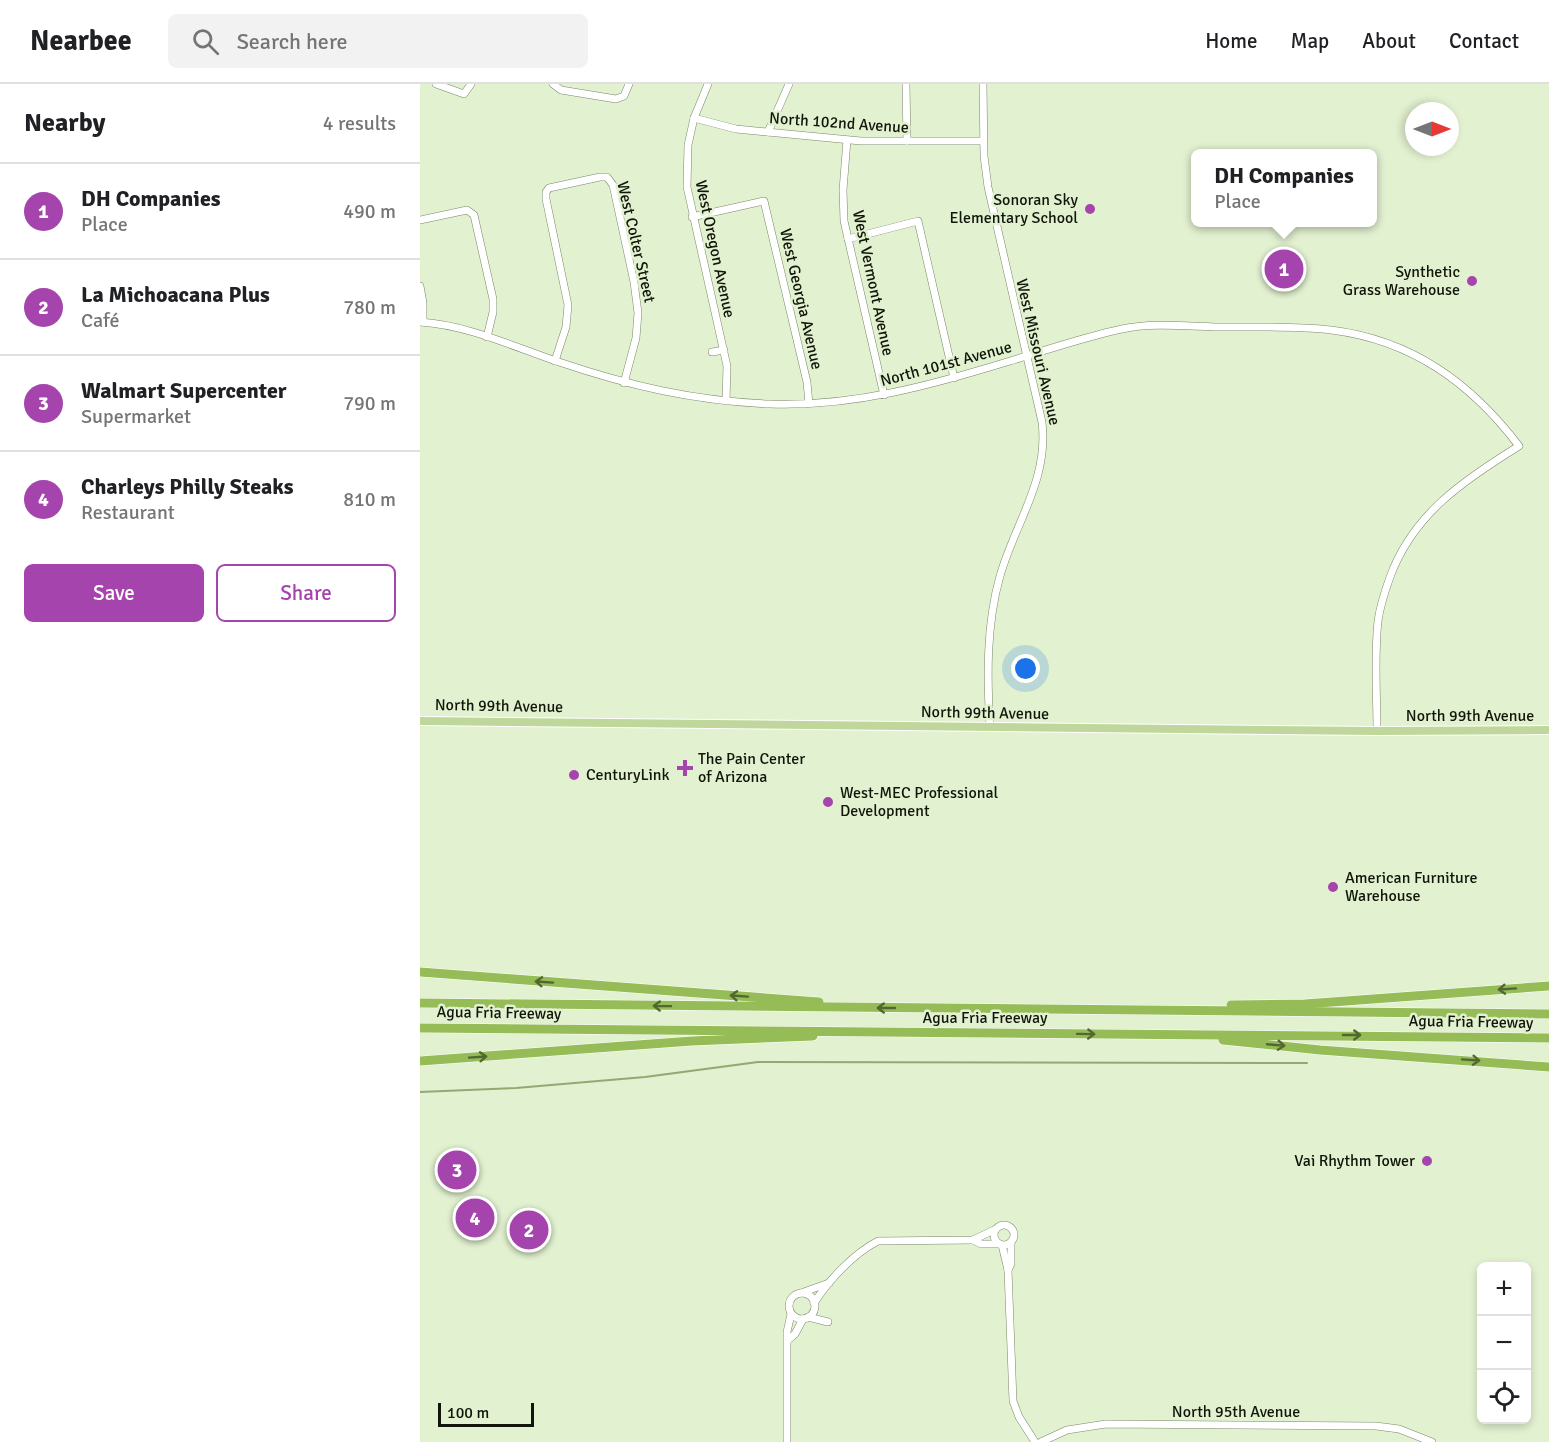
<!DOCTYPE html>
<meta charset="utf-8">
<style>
:root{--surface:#fff;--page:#f2f2f2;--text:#202124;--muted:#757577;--line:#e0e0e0;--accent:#a544ac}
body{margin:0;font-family:Signika,sans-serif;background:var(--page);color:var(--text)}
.controls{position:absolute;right:18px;bottom:18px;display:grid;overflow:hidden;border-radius:9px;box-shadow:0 3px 9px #0003}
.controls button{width:54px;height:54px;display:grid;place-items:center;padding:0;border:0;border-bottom:2px solid var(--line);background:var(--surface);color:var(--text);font:30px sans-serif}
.compass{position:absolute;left:985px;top:18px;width:54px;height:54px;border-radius:50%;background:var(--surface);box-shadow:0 3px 9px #0003;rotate:90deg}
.scale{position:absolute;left:18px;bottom:15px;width:96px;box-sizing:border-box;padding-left:6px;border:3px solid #11150a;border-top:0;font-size:16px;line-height:21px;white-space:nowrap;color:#11150a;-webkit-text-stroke:4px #e2f1d0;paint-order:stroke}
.you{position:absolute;left:606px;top:585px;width:21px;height:21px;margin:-15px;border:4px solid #fff;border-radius:50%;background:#1a73e8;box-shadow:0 0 0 9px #1a73e833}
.badge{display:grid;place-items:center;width:39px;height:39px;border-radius:50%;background:var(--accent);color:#fff;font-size:20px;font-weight:700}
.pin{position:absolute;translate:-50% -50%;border:3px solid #fff;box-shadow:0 2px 6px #0006}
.popup{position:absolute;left:771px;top:65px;width:186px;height:78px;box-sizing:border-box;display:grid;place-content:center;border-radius:9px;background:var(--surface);filter:drop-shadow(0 2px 4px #0005);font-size:20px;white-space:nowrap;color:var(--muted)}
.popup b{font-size:22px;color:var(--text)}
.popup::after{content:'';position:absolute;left:50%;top:100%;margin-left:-12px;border:12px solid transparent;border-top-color:var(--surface)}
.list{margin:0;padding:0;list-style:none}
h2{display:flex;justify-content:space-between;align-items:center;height:78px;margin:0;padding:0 24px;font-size:26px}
h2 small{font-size:20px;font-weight:400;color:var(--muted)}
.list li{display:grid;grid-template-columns:39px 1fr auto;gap:18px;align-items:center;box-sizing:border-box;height:96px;padding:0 24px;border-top:2px solid var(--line)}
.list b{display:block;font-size:22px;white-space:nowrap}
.list p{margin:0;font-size:20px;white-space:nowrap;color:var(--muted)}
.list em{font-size:20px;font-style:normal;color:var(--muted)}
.actions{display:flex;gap:12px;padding:18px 24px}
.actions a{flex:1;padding:14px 0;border:2px solid var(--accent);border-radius:9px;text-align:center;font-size:21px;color:var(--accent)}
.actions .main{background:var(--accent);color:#fff}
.icon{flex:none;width:33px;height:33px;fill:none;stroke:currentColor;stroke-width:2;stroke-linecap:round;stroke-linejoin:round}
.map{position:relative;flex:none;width:1129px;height:1358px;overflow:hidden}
header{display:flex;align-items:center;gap:36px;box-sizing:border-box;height:84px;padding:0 30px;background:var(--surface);border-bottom:2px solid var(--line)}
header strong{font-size:28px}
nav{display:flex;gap:33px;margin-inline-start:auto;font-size:21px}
.search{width:420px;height:54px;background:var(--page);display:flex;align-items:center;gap:15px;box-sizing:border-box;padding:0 21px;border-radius:9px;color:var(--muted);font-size:22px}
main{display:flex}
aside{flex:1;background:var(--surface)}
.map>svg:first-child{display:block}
</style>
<header>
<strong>Nearbee</strong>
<div class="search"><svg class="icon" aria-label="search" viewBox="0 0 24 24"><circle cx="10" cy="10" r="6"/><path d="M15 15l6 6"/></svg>Search here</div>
<nav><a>Home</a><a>Map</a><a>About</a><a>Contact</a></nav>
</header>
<main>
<aside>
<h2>Nearby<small>4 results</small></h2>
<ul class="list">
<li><span class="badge">1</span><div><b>DH Companies</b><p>Place</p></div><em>490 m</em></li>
<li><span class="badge">2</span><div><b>La Michoacana Plus</b><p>Café</p></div><em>780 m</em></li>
<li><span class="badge">3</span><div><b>Walmart Supercenter</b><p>Supermarket</p></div><em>790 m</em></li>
<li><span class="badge">4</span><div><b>Charleys Philly Steaks</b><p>Restaurant</p></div><em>810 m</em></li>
</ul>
<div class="actions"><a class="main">Save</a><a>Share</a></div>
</aside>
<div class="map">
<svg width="1129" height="1358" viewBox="0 0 1129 1358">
<rect width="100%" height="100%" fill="#e2f1d0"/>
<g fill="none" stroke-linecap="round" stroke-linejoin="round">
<path stroke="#92a971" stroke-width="2" d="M0 1008 96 1004 225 993 338 978 887 979"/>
<g stroke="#7a876a" stroke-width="8">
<g id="minor">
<path d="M16 0 44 10 51 0"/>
<path d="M133 0 141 6 196 15 204 12 209 0"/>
<path d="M288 0 274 34 268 61 267 103 307 282 306 317"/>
<path d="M486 0 487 57"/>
<path d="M563 0 564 72 568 103 622 338C629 396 595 439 580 492 566 541 567 594 570 644"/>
<path d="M274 34 316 45 441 57H563"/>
<path d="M348 48 369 0"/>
<path d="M427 56 423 106 424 137 464 311"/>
<path d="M272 133 344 117 387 298 389 320"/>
<path d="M0 136 47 126 54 131 73 215V228L67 253"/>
<path d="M428 155 498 137 534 294"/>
<path d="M0 202 3 219V238"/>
<path d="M0 238C48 241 94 263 139 278 210 302 275 317 350 320 433 323 512 301 590 277 627 266 664 253 702 245 734 238 774 243 807 243 841 243 877 242 911 246 992 256 1051 299 1099 362 1044 396 993 430 970 493 965 507 960 522 958 537 954 573 957 611 957 647"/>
<path d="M292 268 304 266"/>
<path d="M135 277 146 243 148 221 126 115V108L129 104 180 93H187L193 101 214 198 218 229 216 254 204 299"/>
<circle cx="584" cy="1151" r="10"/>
<path d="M553 1156 561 1160H579"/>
<path d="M582 1161 588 1186 593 1317 599 1333 615 1358"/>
<path d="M588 1186 591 1180V1158"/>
<path d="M381 1209 409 1199"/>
<circle cx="382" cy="1222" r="13"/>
<path d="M394 1219C409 1196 433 1170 458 1157L553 1156 574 1146"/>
<path d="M388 1233 408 1238"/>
<path d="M368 1256 375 1250 383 1235"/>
<path d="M367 1358V1248L371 1230"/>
<path d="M621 1358 647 1346 686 1340 956 1342 979 1345 1012 1358"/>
</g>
</g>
<g stroke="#fff" stroke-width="10">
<path id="major" d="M0 637 957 647 1129 646"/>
</g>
<g stroke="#fff" stroke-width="10">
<g id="highway">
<path d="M0 888 399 918"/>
<path d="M0 919 1129 930"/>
<path d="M811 921 885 920 1129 902"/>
<path d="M0 944 1129 954"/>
<path d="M803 956 900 966 1129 983"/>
<path d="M0 977 272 957 393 952"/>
</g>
</g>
<use href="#minor" stroke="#fff" stroke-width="7"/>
<use href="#major" stroke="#bfd79a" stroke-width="8"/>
<use href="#highway" stroke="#95bc56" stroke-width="9"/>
</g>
<defs><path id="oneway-shaft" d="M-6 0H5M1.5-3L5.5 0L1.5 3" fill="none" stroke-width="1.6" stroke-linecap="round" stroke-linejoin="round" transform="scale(1.5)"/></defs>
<g stroke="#536830">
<use href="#oneway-shaft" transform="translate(124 898) rotate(-176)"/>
<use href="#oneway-shaft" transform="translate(1087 905) rotate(176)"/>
<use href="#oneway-shaft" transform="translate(319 912) rotate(-176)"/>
<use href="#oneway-shaft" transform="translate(242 922) rotate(-179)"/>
<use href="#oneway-shaft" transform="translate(466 924) rotate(-180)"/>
<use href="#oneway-shaft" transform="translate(666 950) rotate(1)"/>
<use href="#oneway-shaft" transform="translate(932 951)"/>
<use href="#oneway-shaft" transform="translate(856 961) rotate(5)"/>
<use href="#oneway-shaft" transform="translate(58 973) rotate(-4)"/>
<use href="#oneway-shaft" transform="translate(1051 976) rotate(4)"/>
</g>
<g fill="#a544ac" stroke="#e2f1d0" stroke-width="2">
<circle cx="670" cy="125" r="6"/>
<circle cx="1052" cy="197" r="6"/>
<path d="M262 675h6v6h6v6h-6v6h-6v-6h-6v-6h6z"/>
<circle cx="154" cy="691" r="6"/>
<circle cx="408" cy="718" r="6"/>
<circle cx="913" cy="803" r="6"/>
<circle cx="1007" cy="1077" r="6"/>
</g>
<g text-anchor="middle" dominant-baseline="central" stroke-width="5" stroke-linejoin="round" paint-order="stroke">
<g font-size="16" fill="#11150a" stroke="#e2f1d0">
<text transform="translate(419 39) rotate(4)">North 102nd Avenue</text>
<text transform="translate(216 158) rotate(77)">West Colter Street</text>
<text transform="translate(295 165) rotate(78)">West Oregon Avenue</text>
<text transform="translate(453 199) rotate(78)">West Vermont Avenue</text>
<text transform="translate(381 215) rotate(77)">West Georgia Avenue</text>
<text transform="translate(618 268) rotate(77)">West Missouri Avenue</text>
<text transform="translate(526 280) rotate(-15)">North 101st Avenue</text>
<text transform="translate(79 622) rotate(1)">North 99th Avenue</text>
<text transform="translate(565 629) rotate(1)">North 99th Avenue</text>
<text x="1050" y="632">North 99th Avenue</text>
<text transform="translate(79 929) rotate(1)">Agua Fria Freeway</text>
<text x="565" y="934">Agua Fria Freeway</text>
<text transform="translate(1051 938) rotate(1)">Agua Fria Freeway</text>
<text x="816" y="1328">North 95th Avenue</text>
</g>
<g font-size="16" fill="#11150a" stroke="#e2f1d0" text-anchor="start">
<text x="658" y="116" text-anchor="end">Sonoran Sky<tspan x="658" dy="18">Elementary School</tspan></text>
<text x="1040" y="188" text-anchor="end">Synthetic<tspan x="1040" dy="18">Grass Warehouse</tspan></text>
<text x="278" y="675">The Pain Center<tspan x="278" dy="18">of Arizona</tspan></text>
<text x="166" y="691">CenturyLink</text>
<text x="420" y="709">West-MEC Professional<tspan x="420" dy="18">Development</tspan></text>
<text x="925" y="794">American Furniture<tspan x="925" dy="18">Warehouse</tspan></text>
<text x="995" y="1077" text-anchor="end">Vai Rhythm Tower</text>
</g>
</g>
</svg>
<div class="controls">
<button>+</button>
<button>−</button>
<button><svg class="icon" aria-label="locate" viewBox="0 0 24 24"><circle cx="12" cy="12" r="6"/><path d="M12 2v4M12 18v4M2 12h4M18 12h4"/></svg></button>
</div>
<svg class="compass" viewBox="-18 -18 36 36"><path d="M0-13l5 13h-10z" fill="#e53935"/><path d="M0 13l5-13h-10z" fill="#757577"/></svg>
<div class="scale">100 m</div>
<div class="you"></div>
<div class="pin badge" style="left:864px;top:185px">1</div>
<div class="popup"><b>DH Companies</b>Place</div>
<div class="pin badge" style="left:109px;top:1146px">2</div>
<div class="pin badge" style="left:37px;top:1086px">3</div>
<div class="pin badge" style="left:55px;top:1134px">4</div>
</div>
</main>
